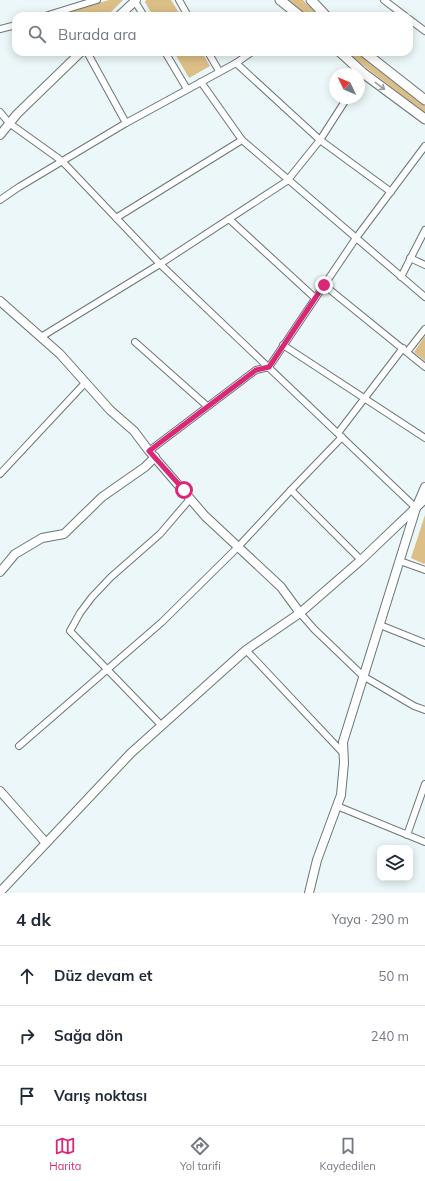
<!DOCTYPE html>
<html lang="tr">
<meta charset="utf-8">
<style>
:root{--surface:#fff;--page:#f2f2f3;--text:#1f2937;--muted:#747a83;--line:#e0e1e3;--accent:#db2777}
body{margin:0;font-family:Mulish,sans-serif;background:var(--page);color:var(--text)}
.controls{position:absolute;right:12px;bottom:12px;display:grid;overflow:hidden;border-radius:8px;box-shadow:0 2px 10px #0003}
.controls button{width:36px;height:36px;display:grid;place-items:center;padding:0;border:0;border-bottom:1px solid var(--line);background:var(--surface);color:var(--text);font:20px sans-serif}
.compass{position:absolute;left:329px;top:68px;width:36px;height:36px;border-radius:50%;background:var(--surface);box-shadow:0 2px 10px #0003;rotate:314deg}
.stop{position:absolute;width:12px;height:12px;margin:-9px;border:3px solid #db2777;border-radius:50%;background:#fff}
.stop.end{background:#db2777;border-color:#fff;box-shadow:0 1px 4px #0008}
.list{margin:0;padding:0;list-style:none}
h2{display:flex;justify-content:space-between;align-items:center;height:52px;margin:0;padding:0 16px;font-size:17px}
h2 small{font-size:13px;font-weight:400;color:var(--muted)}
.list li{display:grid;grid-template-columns:26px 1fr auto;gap:12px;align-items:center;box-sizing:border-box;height:60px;padding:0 16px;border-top:1px solid var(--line)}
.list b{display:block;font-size:15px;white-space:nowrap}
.list em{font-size:13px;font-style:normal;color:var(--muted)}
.icon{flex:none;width:22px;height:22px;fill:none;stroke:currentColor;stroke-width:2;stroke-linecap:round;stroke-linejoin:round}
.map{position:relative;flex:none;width:425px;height:893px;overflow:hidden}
.search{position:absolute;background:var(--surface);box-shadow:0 2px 10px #0003;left:12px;right:12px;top:12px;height:44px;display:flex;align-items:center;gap:10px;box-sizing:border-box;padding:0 14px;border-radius:12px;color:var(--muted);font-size:15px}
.sheet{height:232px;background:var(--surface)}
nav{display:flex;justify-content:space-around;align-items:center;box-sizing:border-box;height:56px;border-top:1px solid var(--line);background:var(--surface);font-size:11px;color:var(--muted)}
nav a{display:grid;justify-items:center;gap:2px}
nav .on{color:var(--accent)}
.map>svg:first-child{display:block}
</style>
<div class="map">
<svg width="425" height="893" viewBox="0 0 425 893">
<rect width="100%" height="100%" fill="#ebf7f8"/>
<g fill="#dcbe87">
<path d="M109 0H123L107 16H65V13Z"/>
<path d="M146 0H171L181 16H153L145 2Z"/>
<path d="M286 0H303L319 16H305Z"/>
<path d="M174 52H202L210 66 189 78Z"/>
<path d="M346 52H357L425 106V113Z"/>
<path d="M425 336V361L414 352Z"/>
<path d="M425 515V563L424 564 411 558Z"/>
</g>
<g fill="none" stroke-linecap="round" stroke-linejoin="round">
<g stroke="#6b7677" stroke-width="8">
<g id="street">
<path d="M134 0 144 16"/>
<path d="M179 0 188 16"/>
<path d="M384 0 405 16"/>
<path d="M45 16 97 0"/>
<path d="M409 19 425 31"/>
<path d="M0 29 16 25"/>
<path d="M87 52 126 123"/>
<path d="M165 52 187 89"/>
<path d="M208 52 219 71"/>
<path d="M236 63 320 140 391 192"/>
<path d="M201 82 242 140 425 297"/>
<path d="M0 112 9 123 62 161 160 264 416 508"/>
<path d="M0 200 19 187 126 123 236 63 252 52"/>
<path d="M116 218 242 140"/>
<path d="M229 219 315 298"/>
<path d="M410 258 425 265"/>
<path d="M401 277 425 230"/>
<path d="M324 285 425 367"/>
<path d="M41 337 160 264 287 181 320 140 347 98"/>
<path d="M135 342 207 406"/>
<path d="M283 345 425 438"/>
<path d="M407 352 425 329"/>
<path d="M338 433 403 348"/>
<path d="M149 451 256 370 269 367 356 238 425 146"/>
<path d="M0 474 85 383"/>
<path d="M291 490 361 560"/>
<path d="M400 561 425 570"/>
<path d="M300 613 314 629 363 676 414 706 425 710"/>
<path d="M380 625 425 643"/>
<path d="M246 650 343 753"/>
<path d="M162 726 70 631 80 613 92 597 111 577 160 534 190 499"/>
<path d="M19 746 162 622 238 547 291 490 342 437"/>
<path d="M337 806 425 842"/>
<path d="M407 835 425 784"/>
</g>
</g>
<g stroke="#6b7677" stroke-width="10">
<g id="secondary">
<path d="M119 16 136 0"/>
<path d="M0 135 17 114 81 52"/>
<path d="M0 301 60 354 110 410 134 431 149 451 205 516 281 587 300 613"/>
<path d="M0 572 15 554 42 538 64 534 102 497 145 467 155 457"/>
<path d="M0 791 46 843"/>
<path d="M0 892 131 753 246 650 300 613 361 560 425 499"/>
<path d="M309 893 317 860 341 795 344 763 343 742 416 508 425 487"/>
</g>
</g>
<g stroke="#6b7677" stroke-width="11">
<g id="primary">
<path d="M280 0 300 16"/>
<path d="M311 0 326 16"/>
<path d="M340 52 363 73 425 119"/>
<path d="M364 52 425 100"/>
</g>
</g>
<use href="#street" stroke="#fff" stroke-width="6"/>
<use href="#secondary" stroke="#fff" stroke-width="8"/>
<use href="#primary" stroke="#fff" stroke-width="9"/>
</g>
<defs><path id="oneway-shaft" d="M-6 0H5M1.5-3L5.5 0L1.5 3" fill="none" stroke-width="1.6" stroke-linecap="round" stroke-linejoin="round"/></defs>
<use stroke="#989a9b" href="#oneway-shaft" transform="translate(380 86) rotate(37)"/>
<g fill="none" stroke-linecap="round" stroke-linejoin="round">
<path stroke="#db2777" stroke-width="5" d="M184 490 149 451 256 370 269 367 324 285"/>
</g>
</svg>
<div class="controls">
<button><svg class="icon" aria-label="layers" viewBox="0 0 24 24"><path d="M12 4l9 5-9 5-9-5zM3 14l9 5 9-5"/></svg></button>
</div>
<svg class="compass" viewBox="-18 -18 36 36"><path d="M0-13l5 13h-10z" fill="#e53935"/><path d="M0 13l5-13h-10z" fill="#747a83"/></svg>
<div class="stop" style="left:184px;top:490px"></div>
<div class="stop end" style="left:324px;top:285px"></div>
<div class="search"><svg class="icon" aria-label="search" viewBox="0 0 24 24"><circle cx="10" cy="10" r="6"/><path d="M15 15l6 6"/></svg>Burada ara</div>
</div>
<section class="sheet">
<h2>4 dk<small>Yaya · 290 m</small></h2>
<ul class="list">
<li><svg class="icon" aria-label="ahead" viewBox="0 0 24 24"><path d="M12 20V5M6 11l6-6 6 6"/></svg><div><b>Düz devam et</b></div><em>50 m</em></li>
<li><svg class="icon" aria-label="right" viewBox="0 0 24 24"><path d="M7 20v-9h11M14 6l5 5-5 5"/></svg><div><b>Sağa dön</b></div><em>240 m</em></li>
<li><svg class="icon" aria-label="arrive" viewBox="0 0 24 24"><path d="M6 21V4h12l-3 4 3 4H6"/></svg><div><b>Varış noktası</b></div></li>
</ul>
</section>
<nav>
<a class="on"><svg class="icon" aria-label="map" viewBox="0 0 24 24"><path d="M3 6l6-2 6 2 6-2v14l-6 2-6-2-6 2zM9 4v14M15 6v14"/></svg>Harita</a>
<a><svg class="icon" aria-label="directions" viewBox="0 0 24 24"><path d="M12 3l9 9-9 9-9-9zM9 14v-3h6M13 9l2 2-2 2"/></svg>Yol tarifi</a>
<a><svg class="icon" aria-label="saved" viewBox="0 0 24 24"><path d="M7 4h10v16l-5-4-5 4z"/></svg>Kaydedilen</a>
</nav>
